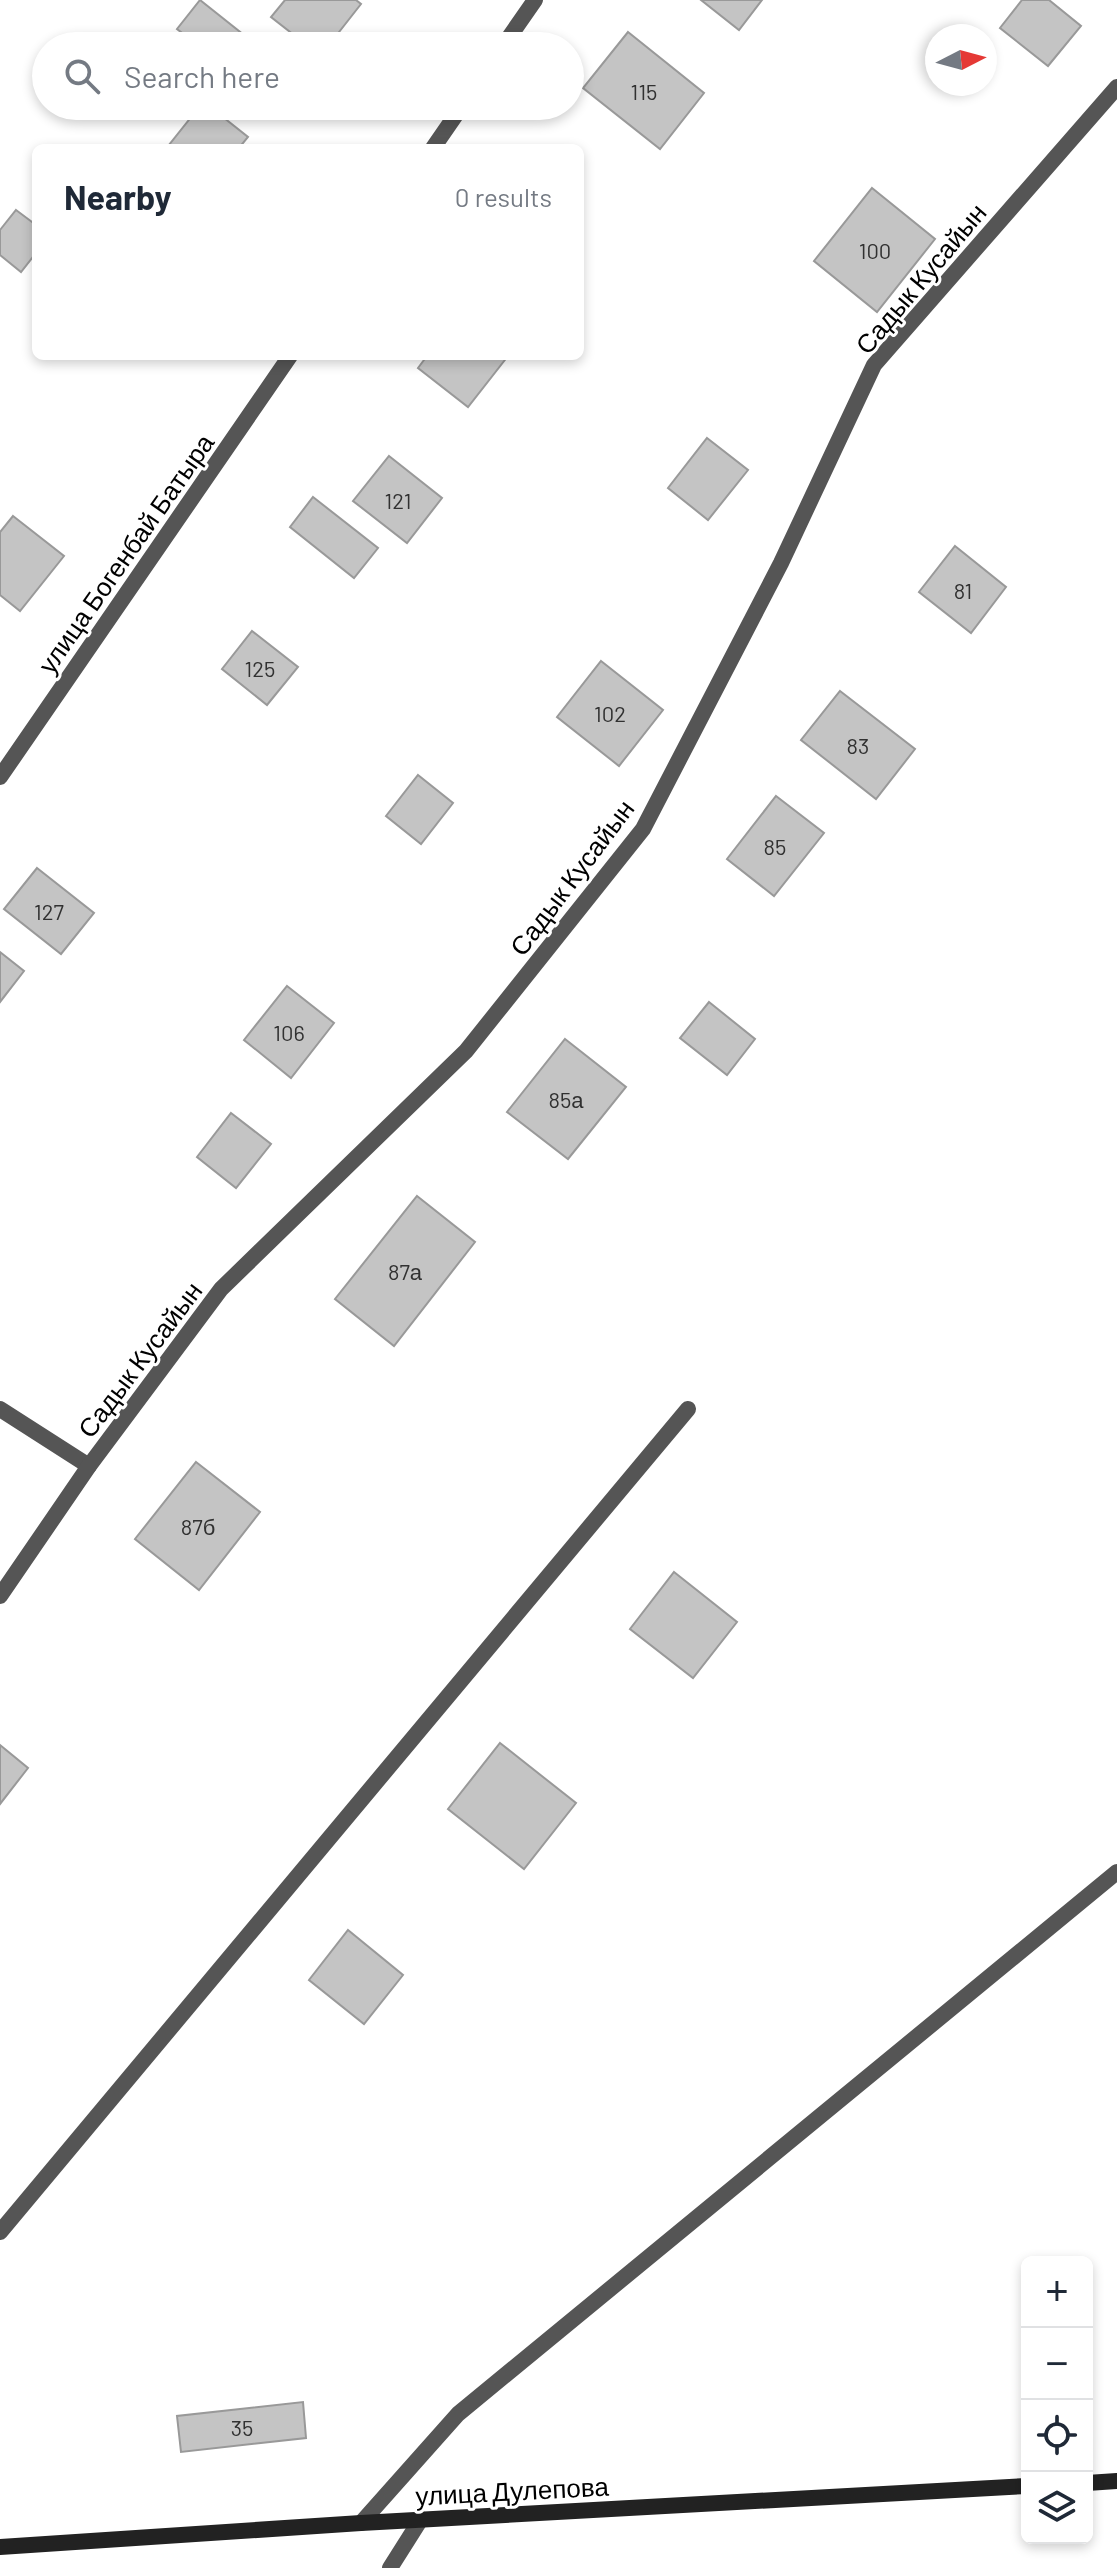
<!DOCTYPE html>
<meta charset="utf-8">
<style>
:root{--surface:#fff;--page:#f2f2f3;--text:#1f2937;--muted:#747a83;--line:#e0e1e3}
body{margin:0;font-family:Barlow,sans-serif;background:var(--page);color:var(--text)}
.controls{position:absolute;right:24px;bottom:24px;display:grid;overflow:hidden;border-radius:12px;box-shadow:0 4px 12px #0003}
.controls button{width:72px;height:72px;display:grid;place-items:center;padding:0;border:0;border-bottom:2px solid var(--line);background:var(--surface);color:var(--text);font:40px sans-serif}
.compass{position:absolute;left:925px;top:24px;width:72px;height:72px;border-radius:50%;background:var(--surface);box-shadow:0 4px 12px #0003;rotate:84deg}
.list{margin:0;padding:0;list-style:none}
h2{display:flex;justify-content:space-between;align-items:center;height:104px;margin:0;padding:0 32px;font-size:34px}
h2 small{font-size:26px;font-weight:400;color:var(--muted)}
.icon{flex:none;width:44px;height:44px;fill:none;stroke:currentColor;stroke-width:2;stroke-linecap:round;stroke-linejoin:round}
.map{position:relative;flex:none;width:1117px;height:2568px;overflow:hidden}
.search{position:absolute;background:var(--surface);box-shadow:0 4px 12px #0003;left:32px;top:32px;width:552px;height:88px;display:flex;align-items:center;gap:20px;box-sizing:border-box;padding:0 28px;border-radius:44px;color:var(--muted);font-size:30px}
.panel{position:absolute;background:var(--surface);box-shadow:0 4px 12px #0003;left:32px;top:144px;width:552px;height:216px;border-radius:12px}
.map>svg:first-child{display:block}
</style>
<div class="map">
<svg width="1117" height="2568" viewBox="0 0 1117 2568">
<rect width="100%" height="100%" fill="#fff"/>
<g fill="#c4c4c4" stroke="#999" stroke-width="2">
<path d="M200 0 254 43 252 46H199L177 29Z"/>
<path d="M285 0H356L361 4 328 46H308L271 17Z"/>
<path d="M701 0H762L739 30Z"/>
<path d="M1022 0H1049L1081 26 1048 66 1000 28Z"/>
<path d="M628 32 704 93 660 149 583 88Z"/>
<path d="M200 106H209L248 137 239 148H172L169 145Z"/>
<path d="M872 188 935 239 877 312 814 261Z"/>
<path d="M16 210 36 225V253L21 272 0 255V230Z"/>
<path d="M427 356H508L468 407 418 368Z"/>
<path d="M707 438 748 470 708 520 668 488Z"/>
<path d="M389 456 442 498 407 543 353 501Z"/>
<path d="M313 497 378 548 354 578 290 527Z"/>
<path d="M13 516 64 556 20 611 0 595V532Z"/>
<path d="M955 546 1006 587 971 633 919 592Z"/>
<path d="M252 631 298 667 267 705 222 669Z"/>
<path d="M601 661 663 710 619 766 557 717Z"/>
<path d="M840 691 915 749 876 799 801 740Z"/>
<path d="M418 775 453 803 421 844 386 816Z"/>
<path d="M776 796 824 833 774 896 727 859Z"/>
<path d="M37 868 94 913 61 954 4 909Z"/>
<path d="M0 952 24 971 0 1002Z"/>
<path d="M287 986 334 1023 291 1078 244 1040Z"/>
<path d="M709 1002 755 1039 727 1075 680 1038Z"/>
<path d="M565 1039 626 1087 568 1159 507 1112Z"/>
<path d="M231 1113 271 1144 236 1188 197 1157Z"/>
<path d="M417 1196 475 1242 394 1346 335 1299Z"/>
<path d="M196 1462 260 1512 199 1590 135 1539Z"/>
<path d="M674 1572 737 1622 693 1678 630 1629Z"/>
<path d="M500 1743 576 1803 524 1869 448 1809Z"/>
<path d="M0 1745 28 1768 0 1804Z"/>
<path d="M348 1930 403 1975 364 2024 309 1980Z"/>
<path d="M303 2402 306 2438 181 2452 177 2416Z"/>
</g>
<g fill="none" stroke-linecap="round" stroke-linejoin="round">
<path stroke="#555" stroke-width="16" d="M390 2568 421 2519"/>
<g stroke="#555" stroke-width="16">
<path d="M503 46 535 0"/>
<path d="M433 148 462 106"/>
<path d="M0 777 290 356"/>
<path d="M0 1409 89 1466"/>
<path d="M0 1596 89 1466 221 1289 466 1051 643 829 781 563 874 365 1117 87"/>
<path d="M0 2232 688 1409"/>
<path d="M361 2523 458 2414 1117 1872"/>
</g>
<g stroke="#222" stroke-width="16">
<path d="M1087 2483 1117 2481"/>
<path d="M0 2547 361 2523 1027 2486"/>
</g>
</g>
<g text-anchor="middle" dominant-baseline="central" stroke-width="6" stroke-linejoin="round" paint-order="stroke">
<g font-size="22" fill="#313131">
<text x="644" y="91">115</text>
<text x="875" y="250">100</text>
<text x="398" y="500">121</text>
<text x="963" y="590">81</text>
<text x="260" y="668">125</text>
<text x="610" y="713">102</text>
<text x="858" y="745">83</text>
<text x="775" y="846">85</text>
<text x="49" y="911">127</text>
<text x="289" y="1032">106</text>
<text x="566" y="1099">85а</text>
<text x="405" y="1271">87а</text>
<text x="198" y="1526">87б</text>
<text x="242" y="2427">35</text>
</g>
<g font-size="26" fill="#000" stroke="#fff">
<text transform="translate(920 278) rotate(-50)">Садык Кусайын</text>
<text transform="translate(125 553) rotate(-55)">улица Богенбай Батыра</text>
<text transform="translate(571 877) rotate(-53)">Садык Кусайын</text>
<text transform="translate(139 1359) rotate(-53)">Садык Кусайын</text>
<text transform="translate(512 2490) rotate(-3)">улица Дулепова</text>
</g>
</g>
</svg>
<div class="controls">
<button>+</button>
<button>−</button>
<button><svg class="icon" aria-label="locate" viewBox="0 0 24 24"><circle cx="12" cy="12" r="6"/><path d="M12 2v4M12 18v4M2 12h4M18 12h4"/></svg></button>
<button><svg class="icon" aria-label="layers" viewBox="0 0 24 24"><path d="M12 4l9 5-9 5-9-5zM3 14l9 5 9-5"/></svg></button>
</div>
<svg class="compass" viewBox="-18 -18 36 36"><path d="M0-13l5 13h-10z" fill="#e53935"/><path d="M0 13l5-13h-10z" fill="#747a83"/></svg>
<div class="search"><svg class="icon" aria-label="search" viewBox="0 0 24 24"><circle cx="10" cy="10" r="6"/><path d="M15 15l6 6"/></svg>Search here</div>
<section class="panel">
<h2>Nearby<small>0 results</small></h2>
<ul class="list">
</ul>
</section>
</div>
